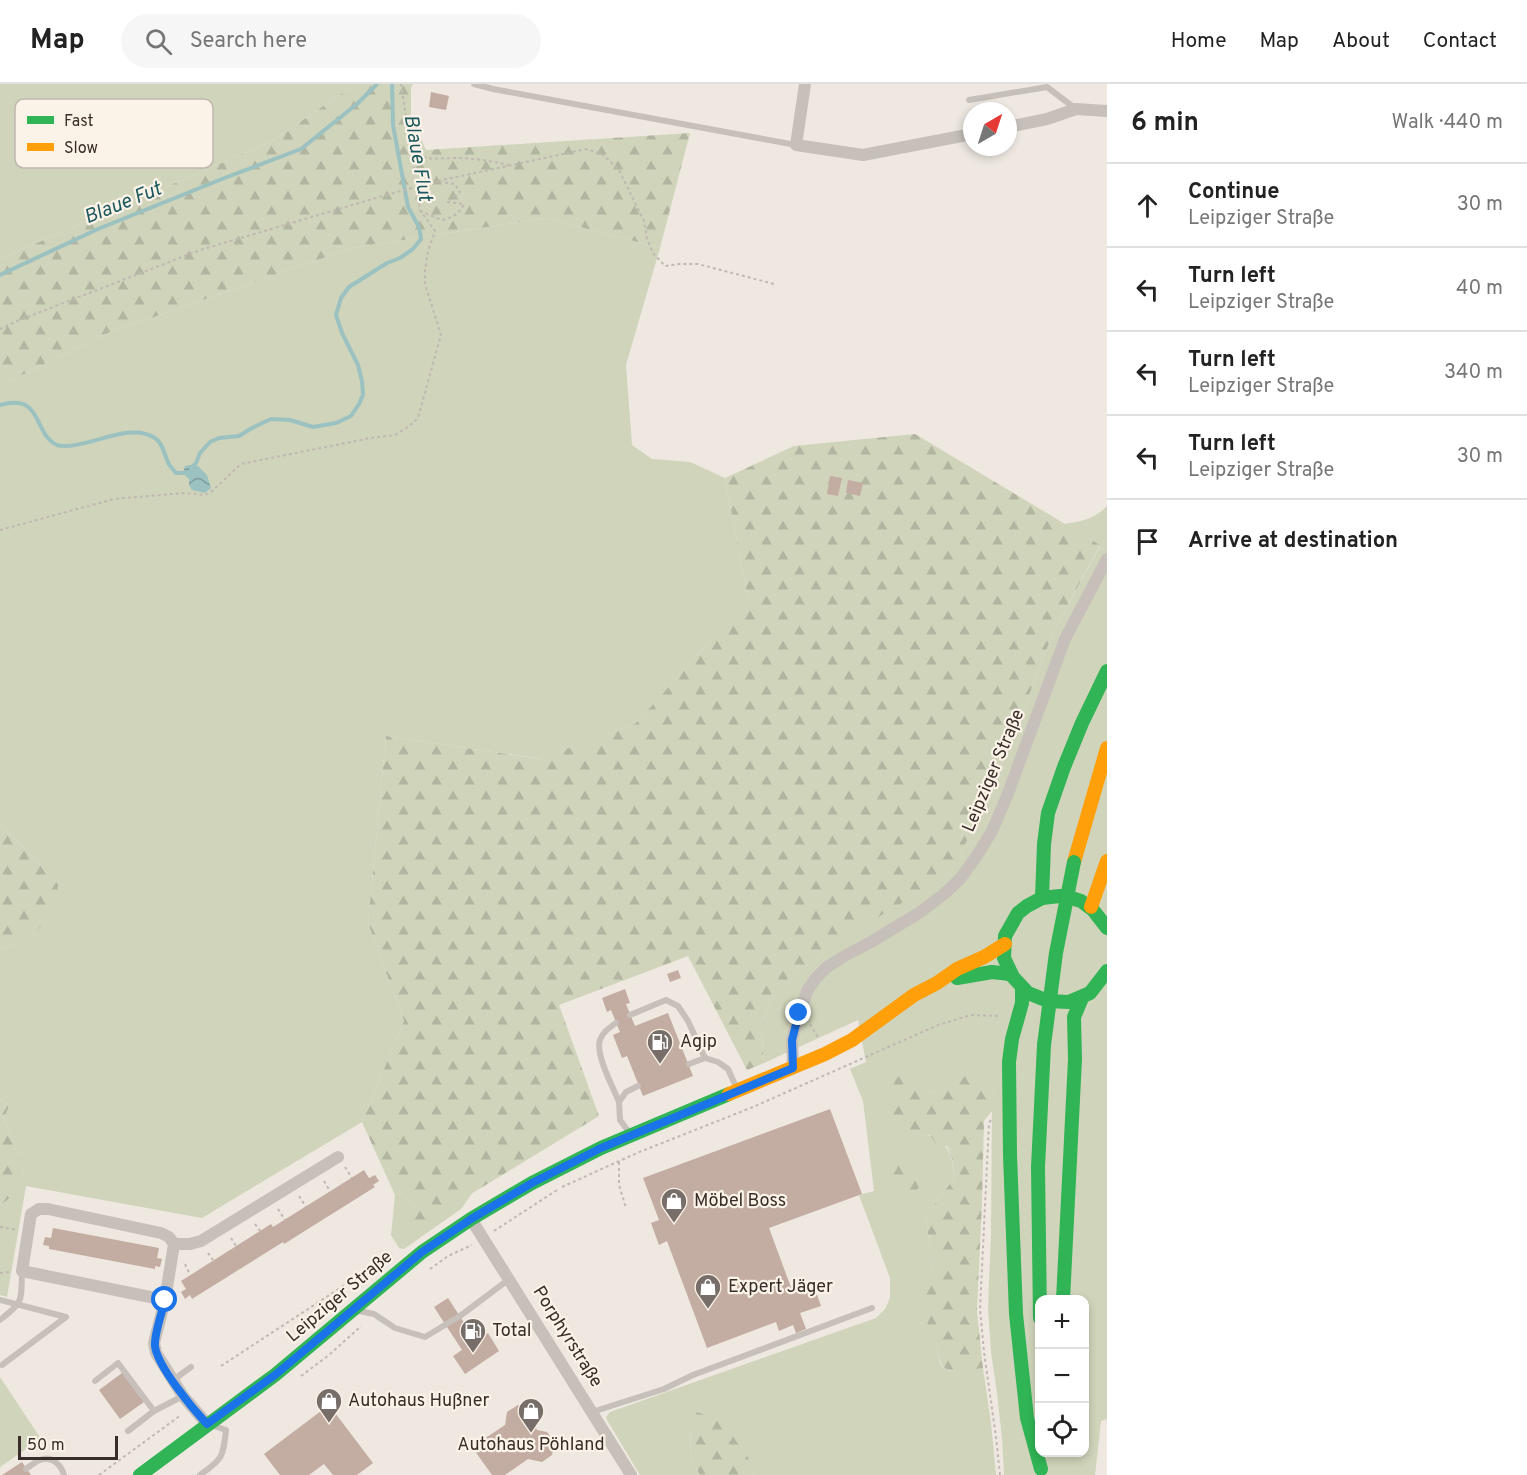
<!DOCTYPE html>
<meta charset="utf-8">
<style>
:root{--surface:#fff;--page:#f6f6f6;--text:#222;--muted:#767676;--line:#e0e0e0}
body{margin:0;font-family:Overpass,sans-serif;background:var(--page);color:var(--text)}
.controls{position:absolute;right:18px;bottom:18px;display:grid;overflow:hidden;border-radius:12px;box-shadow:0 3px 9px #0003}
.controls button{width:54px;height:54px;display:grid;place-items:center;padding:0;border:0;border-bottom:2px solid var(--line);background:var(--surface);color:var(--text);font:30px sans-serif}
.compass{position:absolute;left:963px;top:18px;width:54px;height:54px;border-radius:50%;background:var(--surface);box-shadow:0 3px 9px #0003;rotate:39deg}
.scale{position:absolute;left:18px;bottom:15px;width:100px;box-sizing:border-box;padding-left:6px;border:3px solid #382d28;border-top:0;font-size:16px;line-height:21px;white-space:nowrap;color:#382d28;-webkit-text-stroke:4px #fbf2e8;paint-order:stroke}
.stop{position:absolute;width:18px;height:18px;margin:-14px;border:4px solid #1a73e8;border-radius:50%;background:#fff}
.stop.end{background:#1a73e8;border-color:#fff;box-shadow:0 2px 6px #0008}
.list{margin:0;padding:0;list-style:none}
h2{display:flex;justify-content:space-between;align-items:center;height:78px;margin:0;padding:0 24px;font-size:26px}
h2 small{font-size:20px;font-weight:400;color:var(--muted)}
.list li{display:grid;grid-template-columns:39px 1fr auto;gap:18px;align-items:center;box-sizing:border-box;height:84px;padding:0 24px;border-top:2px solid var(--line)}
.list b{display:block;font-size:22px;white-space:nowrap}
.list p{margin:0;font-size:20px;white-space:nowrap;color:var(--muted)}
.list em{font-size:20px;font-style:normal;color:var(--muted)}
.icon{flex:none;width:33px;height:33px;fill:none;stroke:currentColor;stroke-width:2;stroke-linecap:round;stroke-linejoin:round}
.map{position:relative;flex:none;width:1107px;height:1391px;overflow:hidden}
header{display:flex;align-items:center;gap:36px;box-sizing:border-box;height:84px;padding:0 30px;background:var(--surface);border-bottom:2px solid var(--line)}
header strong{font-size:28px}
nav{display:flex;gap:33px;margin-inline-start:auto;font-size:21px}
.search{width:420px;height:54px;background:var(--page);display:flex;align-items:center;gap:15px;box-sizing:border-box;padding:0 21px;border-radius:33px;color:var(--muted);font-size:22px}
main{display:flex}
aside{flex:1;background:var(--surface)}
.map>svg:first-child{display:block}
</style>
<header>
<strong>Map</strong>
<div class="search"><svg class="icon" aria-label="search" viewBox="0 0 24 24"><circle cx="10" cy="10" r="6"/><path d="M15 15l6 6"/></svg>Search here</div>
<nav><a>Home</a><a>Map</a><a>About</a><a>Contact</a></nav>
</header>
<main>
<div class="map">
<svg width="1107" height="1391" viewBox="0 0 1107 1391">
<defs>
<pattern id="forest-firs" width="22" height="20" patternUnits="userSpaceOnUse" patternTransform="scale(1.5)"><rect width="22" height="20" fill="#cfd4ba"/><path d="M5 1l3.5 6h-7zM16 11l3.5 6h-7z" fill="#b2b6a0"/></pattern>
<pattern id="water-waves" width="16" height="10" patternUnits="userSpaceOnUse" patternTransform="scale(1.5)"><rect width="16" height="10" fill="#9bc1c1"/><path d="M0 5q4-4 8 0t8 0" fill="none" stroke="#7f9d9d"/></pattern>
</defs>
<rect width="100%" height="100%" fill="#eee8e1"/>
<g fill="#cfd4ba" fill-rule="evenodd">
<path d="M0 0H353L351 3 272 57 0 175Z"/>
<path d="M546 134 660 164 626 281 632 361 652 375 690 378 725 394 748 515 636 639 541 675 386 652 368 839 404 937 362 1038 202 1134 26 1102 7 1213 0 1211V1119L4 1120 25 1092 18 1070 4 1035 9 1022 0 1014V865L14 860 58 800 0 739V302L105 250 352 164Z"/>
<path d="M1107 422V1335L1101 1337 1095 1391H1004L1002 1354 997 1309 991 1268 988 1224 991 1150 992 1019 994 1002 970 990 941 1007 929 1008 923 1003 911 1053C917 1052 926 1050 931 1052 950 1059 952 1076 955 1093L926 1132 930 1167 936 1179 932 1186 926 1235 936 1257 940 1279 944 1284 950 1287 983 1284 991 1339 996 1391H753L756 1385 690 1338 691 1375 700 1391H640L607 1336 606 1333 610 1328 876 1234 885 1225 890 1214V1194L859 1111 874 1107 863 1017 850 985 866 978 858 936 764 979 761 944 769 919 798 888 845 853 960 770 990 712 1053 549 1100 462 1064 440C1082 437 1095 435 1107 422ZM1040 1216H1084V1368H1040Z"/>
<path d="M473 1108 461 1125 404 1165 399 1164 391 1151 395 1111 402 1110 415 1124H448Z"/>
<path d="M0 1293 41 1355 0 1383Z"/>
</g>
<g fill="url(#forest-firs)">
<path d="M353 0H413L411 4V33L426 66 690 49 660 164 546 134 352 164 105 250 0 302V175L272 57 351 3Z"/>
<path d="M915 350 1100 461 1053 549 990 712 960 770 918 809 845 853 798 888 769 919 761 944 764 979 747 986 688 872 559 921 599 1032 448 1124 422 1144 414 1146 409 1145 407 1141 415 1124 402 1110 395 1111 362 1038 404 937 368 839 386 652 540 675 636 639 748 515 725 394 794 362Z"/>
<path d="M0 739 58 800 56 822 38 846 14 860 0 865Z"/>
<path d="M911 990 923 995V1003L929 1008 941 1007 969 990 978 991 994 1001 992 1027 984 1037 982 1119 977 1227 983 1284C974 1285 953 1289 946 1285 938 1279 939 1268 936 1259 934 1252 930 1245 927 1238 921 1222 920 1204 926 1188L932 1186 936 1179 930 1167 926 1132 955 1093 952 1075 947 1062 938 1063 930 1051 911 1053 894 1044 886 1000 893 994Z"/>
<path d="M0 1014 9 1022 4 1035 18 1070 25 1092 16 1108 3 1120 0 1119Z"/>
<path d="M891 1081C906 1081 912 1089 920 1099L914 1117C890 1111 887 1105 891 1081Z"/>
<path d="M697 1328 722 1337 756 1385 753 1391H700L691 1375 690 1338Z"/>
</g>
<path fill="url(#water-waves)" d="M190 381 198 382 207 391 211 404 205 409 192 406 189 401V395L183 389 185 382Z"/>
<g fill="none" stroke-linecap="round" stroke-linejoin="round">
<g stroke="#9bc1c1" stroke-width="4">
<path d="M0 191 98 145 222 95 301 65 357 20 377 0"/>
<path d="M0 321C44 309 32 349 57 361 59 362 62 362 66 362 92 362 130 338 155 354 163 359 164 370 168 378 169 382 173 385 176 389H185"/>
<path d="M191 384 196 379 200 369 210 358 219 354 239 352 252 344 271 335 290 336 313 343 336 339 351 332 359 320 363 311 362 297 358 281 342 249 336 231 341 214 349 203 387 179 400 174 413 165 421 155 419 143 408 123 393 41 392 0"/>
</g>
</g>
<g fill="#c3aca1">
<path d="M431 8 449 12 446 26 429 23Z"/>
<path d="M830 392 842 394 838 412 827 410Z"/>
<path d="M848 396 863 399 860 412 846 409Z"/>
<path d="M678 886 681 894 670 898 667 890Z"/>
<path d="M625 905 630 919 626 920 635 942 668 929 693 992 643 1012 627 972 622 974 613 951 620 948 611 926 607 928 602 914Z"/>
<path d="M830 1025 862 1110 769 1144 792 1206 813 1199 821 1222 800 1229 806 1245 796 1249 793 1241 779 1247 776 1238 707 1264 667 1157 659 1161 651 1139 659 1136 643 1094Z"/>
<path d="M364 1086 369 1094 375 1091 379 1097 373 1101 375 1103 284 1160 283 1158 192 1215 190 1211 185 1215 181 1208 186 1205 181 1197 271 1140 273 1143Z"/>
<path d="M53 1144 159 1164 157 1174 162 1175 160 1183 155 1182V1185L49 1165V1162L43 1161 45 1153 51 1154Z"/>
<path d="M448 1214 476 1257 488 1249 499 1267 465 1290 453 1272 462 1266 434 1223Z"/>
<path d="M122 1289 144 1318 120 1335 99 1306Z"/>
<path d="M329 1321 373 1379 357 1391H333L324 1380 309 1391H280L264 1370Z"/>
<path d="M518 1321 530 1323 537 1334 536 1344 537 1346 547 1348 555 1359 552 1371 542 1378 528 1375 505 1391H492L472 1363 505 1341 507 1328Z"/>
<path d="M22 1378 31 1391H2Z"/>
</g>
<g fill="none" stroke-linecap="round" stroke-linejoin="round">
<g stroke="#c0b8b2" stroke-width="2" stroke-dasharray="3 3" stroke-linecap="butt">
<path d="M401 0 415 91"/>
<path d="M412 69C427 77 439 74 455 74 473 74 491 77 509 81"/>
<path d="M438 97 586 65 602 70 619 86 644 137 647 155 653 169 665 182 679 180H698L774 200"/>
<path d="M420 127 442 136C453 133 459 130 464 120L447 118 460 108 455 100 441 98"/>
<path d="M0 245 17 237 200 166 386 111"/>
<path d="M0 446 114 415 186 409 205 411 211 408 241 380 371 354 395 351 408 343 418 334 441 251 425 200V186L428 167 435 147 420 126 418 110"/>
<path d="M810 940 819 955"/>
<path d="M991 1036 989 1039 980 1225 984 1268 996 1353 1000 1391"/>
<path d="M619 1078V1101L626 1124"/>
<path d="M345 1083 352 1094"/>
<path d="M324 1097 330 1107"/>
<path d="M562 1103 637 1069 753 1023 938 941 971 931 1001 932"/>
<path d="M299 1112 306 1123"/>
<path d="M278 1125 285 1136"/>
<path d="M255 1140 260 1147"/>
<path d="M0 1143 17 1146"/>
<path d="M494 1147 557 1106"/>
<path d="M231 1154 236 1162"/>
<path d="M208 1169 213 1176"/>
<path d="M185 1180 190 1191"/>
<path d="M430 1185 448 1172 472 1161"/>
<path d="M0 1189 9 1188"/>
<path d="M221 1282 392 1170"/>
<path d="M301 1292 329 1271 361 1242"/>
<path d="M99 1391 181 1331"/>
</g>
<g stroke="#c7c0ba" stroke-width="6">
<path d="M474 0 493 5 796 61"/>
<path d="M969 16 1047 3 1076 25"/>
<path d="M630 931 666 916 678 922 688 937 705 974"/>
<path d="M616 939C609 944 603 948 600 956 595 970 613 1003 619 1018"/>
<path d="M689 980 705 974 718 978 728 985 737 1005"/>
<path d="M629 1048 620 1036 619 1018 626 1008 638 1002"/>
<path d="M0 1216 66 1233 2 1281"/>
<path d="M359 1227 374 1230 395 1244 425 1253 460 1232 508 1196"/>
<path d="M0 1236C24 1217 21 1218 22 1187"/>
<path d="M173 1296 191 1283"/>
<path d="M95 1297 118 1279 154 1327"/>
<path d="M592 1328 664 1305 693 1291 872 1224"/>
<path d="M128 1347 154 1327 183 1312"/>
<path d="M26 1385C30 1382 35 1378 40 1376 52 1371 61 1381 64 1391"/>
<path d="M200 1391C223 1375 223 1373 226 1346L214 1342"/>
</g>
<g stroke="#c7c0ba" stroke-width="12">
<path d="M805 0 796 61 863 71 972 50"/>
<path d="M1008 43 1047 35 1076 25 1107 27"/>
<path d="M793 983 792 955 807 907 816 894 827 883 848 870 871 858 919 829 944 810 960 795 976 773 992 747 1007 712 1065 555 1107 475"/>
<path d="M471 1135 631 1391"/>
<path d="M174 1160H190L201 1157 338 1073"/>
<path d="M165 1216 22 1187 31 1130 39 1125H48L161 1149 169 1153 174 1160 165 1216 154 1259 156 1269 183 1312 207 1340"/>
</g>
<g stroke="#30b455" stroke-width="14">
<path d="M1042 814 1044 760 1048 729 1064 683 1082 639 1107 587"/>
<path d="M1107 844 1093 826 1081 817 1068 813 1060 812 1042 814 1027 822 1018 829 1005 852 1004 874 1013 893 1028 909 1048 917 1069 918 1090 909 1107 887"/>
<path d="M957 894 992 888 1010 890"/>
<path d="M1022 905V919L1012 955 1009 978 1010 1071 1016 1230 1027 1334 1041 1385"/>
<path d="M1063 1216 1075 975 1074 933 1082 914"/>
<path d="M1040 1234 1038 1083 1044 961"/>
<path d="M140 1391 275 1291 422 1168 471 1135 532 1099 601 1064 729 1010"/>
</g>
<g stroke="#ff9f0a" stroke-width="14">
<path d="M1074 778 1107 664"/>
<path d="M1091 823 1107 777"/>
<path d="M729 1010 825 970 852 956 914 911 937 899 957 885 984 873 1005 860"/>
</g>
<path stroke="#c0b8b2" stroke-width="2" stroke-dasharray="3 3" stroke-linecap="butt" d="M386 111 438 97"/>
<path stroke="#30b455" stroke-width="14" d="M1044 961 1056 869 1074 778"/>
</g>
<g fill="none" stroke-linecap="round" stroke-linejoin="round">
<path stroke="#1a73e8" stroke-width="8" d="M165 1216C162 1229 154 1250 155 1262 157 1282 193 1325 207 1340L275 1291 422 1168 471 1135 532 1099 601 1064 793 984 792 956 799 929"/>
</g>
<defs>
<g id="fuel-pin" transform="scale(1.35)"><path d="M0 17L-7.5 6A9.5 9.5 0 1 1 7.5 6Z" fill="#786e69" stroke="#fbf2e8"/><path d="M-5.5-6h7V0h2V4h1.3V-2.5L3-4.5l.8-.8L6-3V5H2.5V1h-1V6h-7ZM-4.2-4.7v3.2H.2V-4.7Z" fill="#fff"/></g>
<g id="shop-pin" transform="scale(1.35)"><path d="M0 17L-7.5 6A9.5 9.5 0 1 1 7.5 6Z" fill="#786e69" stroke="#fbf2e8"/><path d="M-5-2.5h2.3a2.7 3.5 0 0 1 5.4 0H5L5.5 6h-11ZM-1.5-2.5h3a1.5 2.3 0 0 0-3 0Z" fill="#fff"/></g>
</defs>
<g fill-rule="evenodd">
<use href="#fuel-pin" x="660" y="958"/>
<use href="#shop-pin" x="674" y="1117"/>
<use href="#shop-pin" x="708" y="1203"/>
<use href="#fuel-pin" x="473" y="1247"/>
<use href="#shop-pin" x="329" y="1317"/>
<use href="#shop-pin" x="531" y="1327"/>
</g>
<g text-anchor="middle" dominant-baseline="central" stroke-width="4.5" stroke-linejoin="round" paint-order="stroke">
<g font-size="18" fill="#382d28" stroke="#fbf2e8">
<text transform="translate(994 687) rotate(-67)">Leipziger Straße</text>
<text transform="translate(340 1213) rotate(-40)">Leipziger Straße</text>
<text transform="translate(567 1253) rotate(58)">Porphyrstraße</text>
</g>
<g font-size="18" fill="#382d28" stroke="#fbf2e8" text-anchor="start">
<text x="680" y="958">Agip</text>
<text x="694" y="1117">Möbel Boss</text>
<text x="728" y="1203">Expert Jäger</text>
<text x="492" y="1247">Total</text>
<text x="348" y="1317">Autohaus Hußner</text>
<text x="531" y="1361" text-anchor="middle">Autohaus Pöhland</text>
</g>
<g font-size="20" font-style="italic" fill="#1a585d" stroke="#fbf2e8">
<text transform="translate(417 74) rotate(80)">Blaue Flut</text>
<text transform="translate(123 120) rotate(-22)">Blaue Fut</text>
</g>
</g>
<rect x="15" y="15" width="198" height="69" rx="9" fill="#fbf2e8" stroke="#c0b7ae" stroke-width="1.5"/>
<rect x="27" y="32" width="27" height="8" fill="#30b455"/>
<rect x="27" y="59" width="27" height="8" fill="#ff9f0a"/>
<g font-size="16" fill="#382d28">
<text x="64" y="42">Fast</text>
<text x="64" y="69">Slow</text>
</g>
</svg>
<div class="controls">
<button>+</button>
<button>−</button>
<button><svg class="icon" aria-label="locate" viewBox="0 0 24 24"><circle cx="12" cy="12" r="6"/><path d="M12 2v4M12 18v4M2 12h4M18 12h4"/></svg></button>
</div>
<svg class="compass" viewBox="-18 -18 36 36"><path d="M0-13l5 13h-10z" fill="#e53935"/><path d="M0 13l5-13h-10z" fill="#767676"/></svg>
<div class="scale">50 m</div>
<div class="stop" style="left:165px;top:1216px"></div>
<div class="stop end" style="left:799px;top:929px"></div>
</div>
<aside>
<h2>6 min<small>Walk · 440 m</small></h2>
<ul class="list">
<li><svg class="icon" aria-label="ahead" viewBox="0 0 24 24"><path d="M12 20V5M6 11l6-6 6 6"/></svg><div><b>Continue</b><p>Leipziger Straße</p></div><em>30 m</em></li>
<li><svg class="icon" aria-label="left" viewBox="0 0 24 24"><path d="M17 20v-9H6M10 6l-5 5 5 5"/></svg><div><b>Turn left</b><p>Leipziger Straße</p></div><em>40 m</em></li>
<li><svg class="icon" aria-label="left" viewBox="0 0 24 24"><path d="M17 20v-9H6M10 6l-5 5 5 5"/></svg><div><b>Turn left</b><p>Leipziger Straße</p></div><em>340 m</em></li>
<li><svg class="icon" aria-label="left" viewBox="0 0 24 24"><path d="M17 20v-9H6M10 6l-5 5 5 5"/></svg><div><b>Turn left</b><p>Leipziger Straße</p></div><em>30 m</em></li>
<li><svg class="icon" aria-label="arrive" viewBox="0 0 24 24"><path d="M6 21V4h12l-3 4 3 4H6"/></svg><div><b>Arrive at destination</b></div></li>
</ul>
</aside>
</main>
